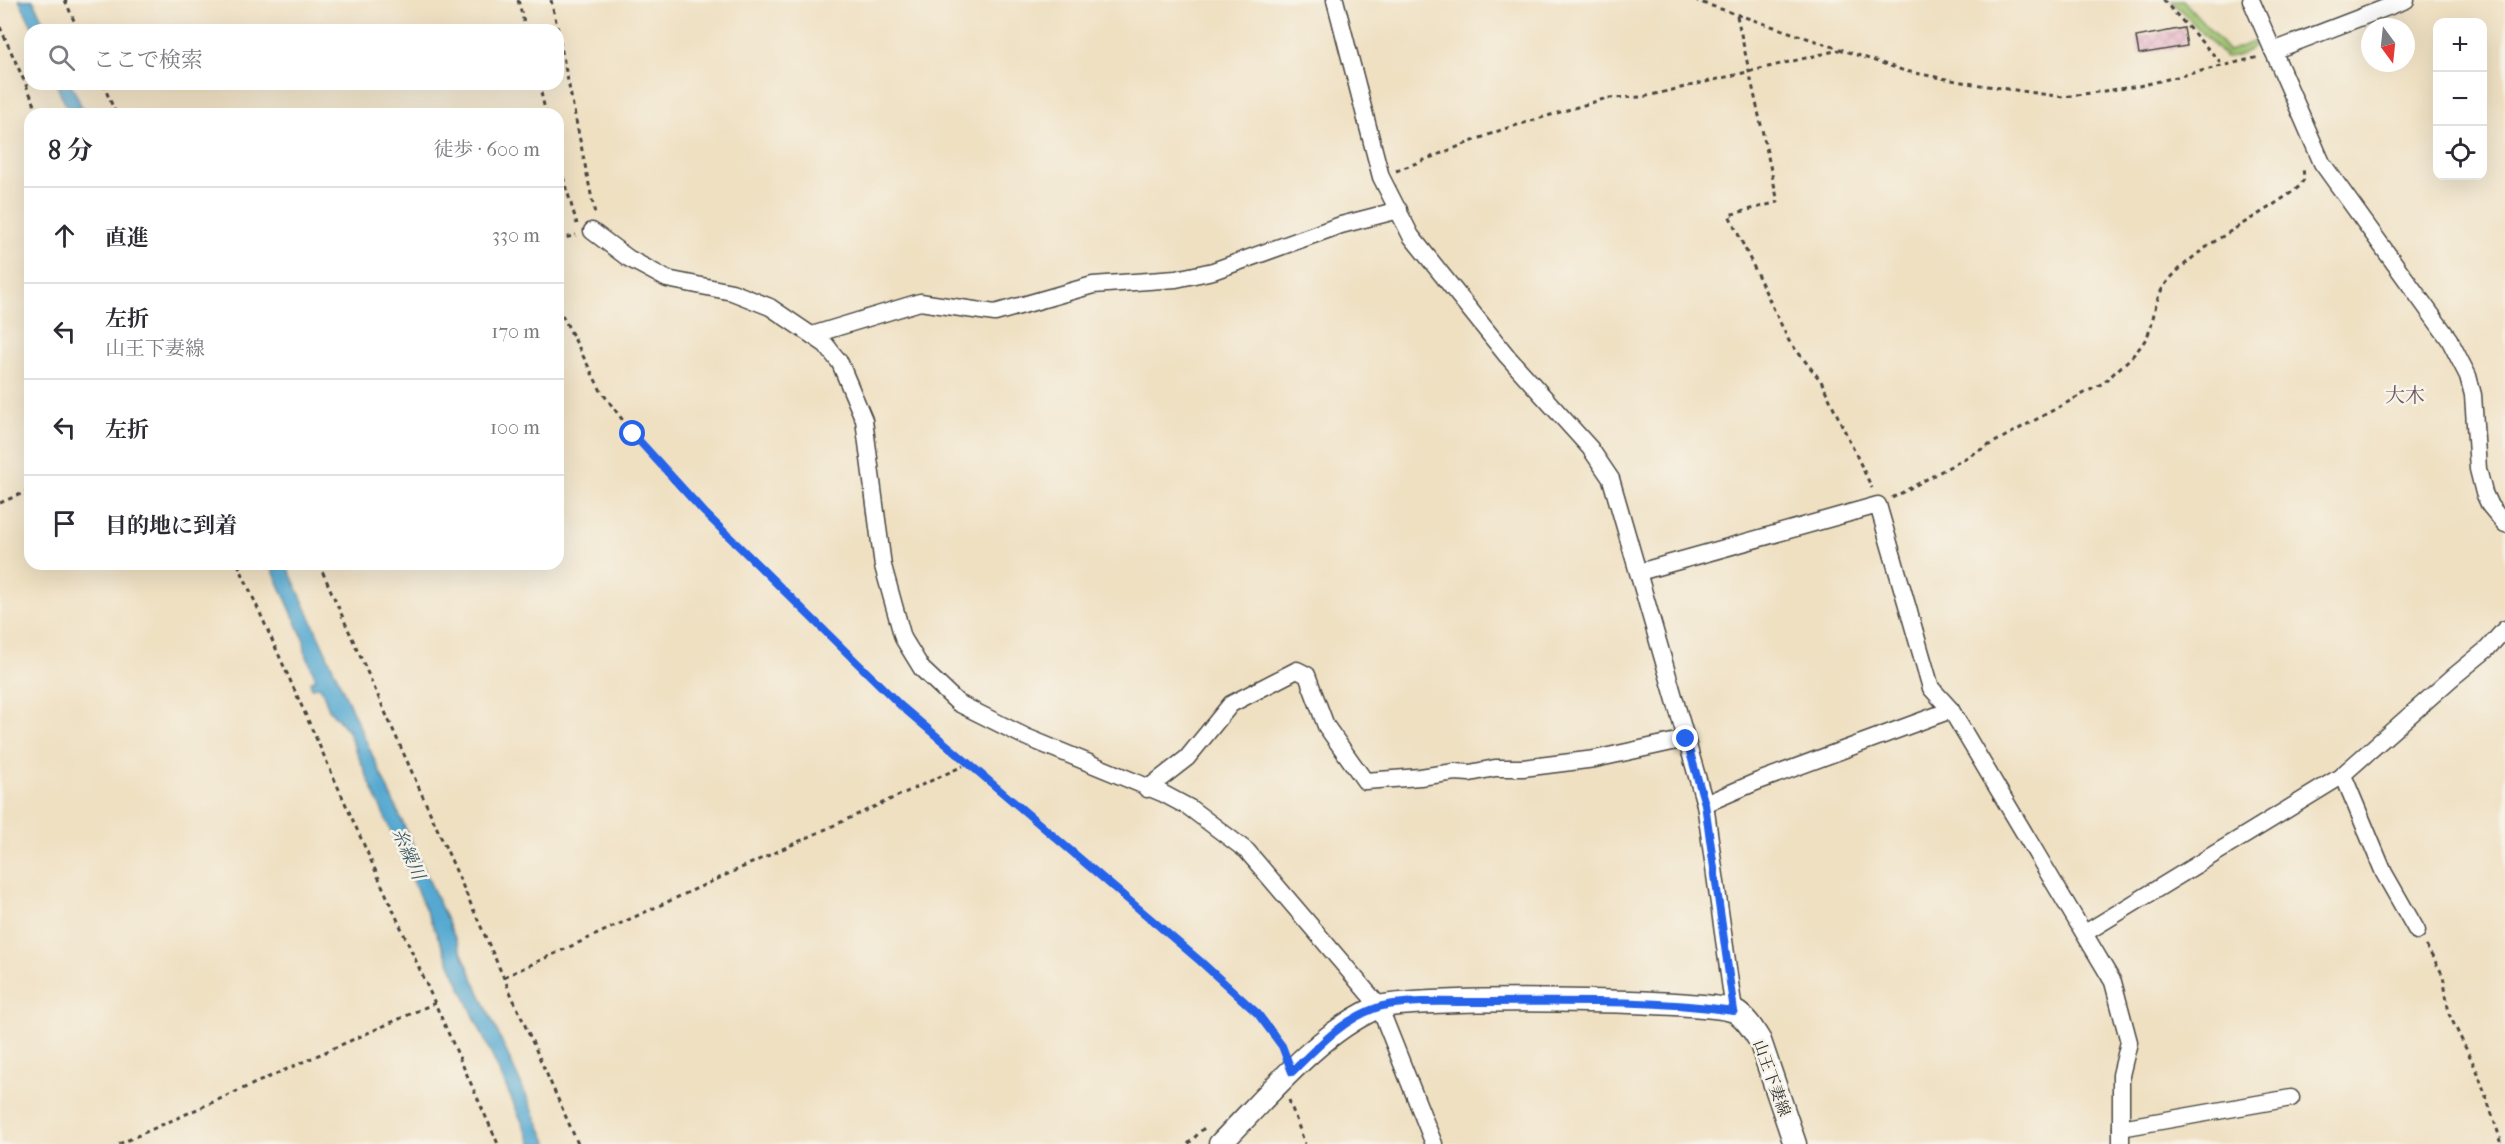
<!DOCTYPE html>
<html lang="ja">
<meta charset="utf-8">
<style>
:root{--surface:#fff;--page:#f7f7f7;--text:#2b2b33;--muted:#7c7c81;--line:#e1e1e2}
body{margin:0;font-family:"IM FELL French Canon","Noto Serif JP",serif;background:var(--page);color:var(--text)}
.controls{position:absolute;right:18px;top:18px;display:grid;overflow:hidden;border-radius:12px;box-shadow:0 6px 24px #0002}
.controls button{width:54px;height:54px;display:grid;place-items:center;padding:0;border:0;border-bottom:2px solid var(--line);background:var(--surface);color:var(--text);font:30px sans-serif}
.compass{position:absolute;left:2361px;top:18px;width:54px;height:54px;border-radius:50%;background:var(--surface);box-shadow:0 6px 24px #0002;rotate:165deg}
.stop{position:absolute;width:18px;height:18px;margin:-14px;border:4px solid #2563eb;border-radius:50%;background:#fff}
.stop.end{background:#2563eb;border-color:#fff;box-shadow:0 2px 6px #0008}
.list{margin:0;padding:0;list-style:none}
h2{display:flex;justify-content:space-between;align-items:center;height:78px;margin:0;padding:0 24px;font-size:26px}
h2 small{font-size:20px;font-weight:400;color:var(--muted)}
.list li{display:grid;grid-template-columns:39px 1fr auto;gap:18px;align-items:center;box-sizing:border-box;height:96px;padding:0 24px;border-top:2px solid var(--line)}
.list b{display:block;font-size:22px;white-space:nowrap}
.list p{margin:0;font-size:20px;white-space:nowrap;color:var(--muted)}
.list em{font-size:20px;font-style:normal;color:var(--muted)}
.icon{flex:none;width:33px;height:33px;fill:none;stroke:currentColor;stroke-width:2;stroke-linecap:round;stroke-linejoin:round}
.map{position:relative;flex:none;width:2505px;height:1144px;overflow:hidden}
.search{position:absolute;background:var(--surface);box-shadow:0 6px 24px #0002;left:24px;top:24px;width:540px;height:66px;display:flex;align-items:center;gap:15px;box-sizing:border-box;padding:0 21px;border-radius:18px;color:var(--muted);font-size:22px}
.panel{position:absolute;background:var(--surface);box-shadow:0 6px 24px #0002;left:24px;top:108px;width:540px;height:462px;border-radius:18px}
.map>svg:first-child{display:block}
</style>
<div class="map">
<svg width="2505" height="1144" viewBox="0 0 2505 1144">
<defs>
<pattern id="grass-tufts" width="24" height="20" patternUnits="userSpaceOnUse" patternTransform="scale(1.5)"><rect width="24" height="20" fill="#9bc16c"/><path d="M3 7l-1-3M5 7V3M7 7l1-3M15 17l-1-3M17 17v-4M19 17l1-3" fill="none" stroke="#7f9d59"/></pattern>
<pattern id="building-cross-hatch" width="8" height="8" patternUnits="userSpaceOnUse" patternTransform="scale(1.5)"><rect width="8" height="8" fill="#e4abc3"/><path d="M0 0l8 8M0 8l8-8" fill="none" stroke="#b98b9f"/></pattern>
</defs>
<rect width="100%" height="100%" fill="#f7f3e8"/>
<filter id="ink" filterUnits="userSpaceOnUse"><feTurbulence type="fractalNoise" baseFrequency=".0167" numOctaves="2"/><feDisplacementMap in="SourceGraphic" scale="12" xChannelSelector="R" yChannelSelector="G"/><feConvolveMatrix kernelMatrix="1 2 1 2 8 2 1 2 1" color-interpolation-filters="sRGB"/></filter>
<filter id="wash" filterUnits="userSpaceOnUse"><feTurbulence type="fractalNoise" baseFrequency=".008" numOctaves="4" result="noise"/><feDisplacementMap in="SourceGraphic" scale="24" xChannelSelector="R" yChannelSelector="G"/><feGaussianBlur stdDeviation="1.35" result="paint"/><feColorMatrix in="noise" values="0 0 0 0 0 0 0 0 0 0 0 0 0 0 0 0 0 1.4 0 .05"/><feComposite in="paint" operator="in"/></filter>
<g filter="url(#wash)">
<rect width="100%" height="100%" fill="#efe0c2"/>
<path fill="url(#grass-tufts)" stroke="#63764c" stroke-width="1.5" d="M2171 0H2183L2229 51 2258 40C2253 51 2237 57 2225 57Z"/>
<g fill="#55a9d1" stroke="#406a7e" stroke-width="1.5">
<path d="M19 0H33L47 30H34Z"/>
<path d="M56 84H71L85 114H70Z"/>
<path d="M270 564H286L548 1144H532L414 884 347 730 329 709 321 688 319 686 312 688 310 682 316 679 305 651 304 640Z"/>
</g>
<g id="blocks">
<path fill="url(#building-cross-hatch)" d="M2184 28 2187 46 2139 54 2136 37Z"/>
</g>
</g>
<g filter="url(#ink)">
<use href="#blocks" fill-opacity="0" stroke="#484642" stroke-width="1.5"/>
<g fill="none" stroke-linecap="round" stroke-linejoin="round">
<g stroke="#484642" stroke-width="19">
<g id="street">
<path d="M1335 0 1381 177 1411 236 1507 356 1590 448 1611 479 1705 804 1734 1011"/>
<path d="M2251 0 2322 163 2449 339 2468 376 2473 395 2478 469 2484 493 2490 506 2505 524"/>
<path d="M2273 51 2406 0"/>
<path d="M592 231 628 258 667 279 732 292 770 307 826 345 840 363 864 420 883 566 903 638 922 669 958 703 1026 737 1162 793 1190 808 1247 851 1379 1006 1434 1144"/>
<path d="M812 335 920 302 995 313 1093 285 1176 279 1213 271 1341 225 1399 210"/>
<path d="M1639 572 1878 505 1931 688 1951 710"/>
<path d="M2340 777 2346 782 2384 873 2417 931"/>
<path d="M1147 789 1187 758 1231 704 1297 670 1307 675 1326 726 1365 781 1420 777 1455 772 1470 773 1495 768H1523L1595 759 1686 739"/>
<path d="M1705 804 1756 782 1951 710 2113 982 2129 1042 2121 1075V1144"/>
<path d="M2085 933 2340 777 2453 677 2487 649 2505 629"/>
<path d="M2121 1128 2291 1098"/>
</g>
</g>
<g stroke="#484642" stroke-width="25">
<path id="secondary" d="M1220 1144C1266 1098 1317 1034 1376 1008 1403 996 1706 999 1734 1011 1746 1017 1754 1031 1760 1041L1795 1144"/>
</g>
<g stroke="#484642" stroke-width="3" stroke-dasharray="4.5 4.5" stroke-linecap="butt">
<path d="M65 0 78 30"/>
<path d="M518 0 526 30"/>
<path d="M551 0 558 30"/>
<path d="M1694 0 1905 71 1967 83 2063 97 2139 86 2259 57"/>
<path d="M2163 0 2224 66"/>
<path d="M1737 16 1778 202 1729 215 1789 341 1821 381 1872 488"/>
<path d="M0 27 39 114"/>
<path d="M558 32 595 214"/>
<path d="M103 84 116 114"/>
<path d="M539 84 546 114"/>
<path d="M558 160 577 224"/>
<path d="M1396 171 1501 130 1607 98 1643 97 1839 50"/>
<path d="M558 240 576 235"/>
<path d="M558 307 601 391 633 434 676 484 900 705 1200 961 1258 1014 1271 1028 1284 1050"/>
<path d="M1892 498 2103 383C2119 368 2141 352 2149 332 2156 313 2154 297 2168 281 2204 240 2258 219 2300 186L2304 179 2303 167"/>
<path d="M0 503 30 490"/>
<path d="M238 564 498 1144"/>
<path d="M319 564 578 1144"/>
<path d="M2426 946 2443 975 2449 1014 2478 1073 2502 1144"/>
<path d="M504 977 963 766"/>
<path d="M1289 1100 1305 1144"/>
<path d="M119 1144 435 1003"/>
<path d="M1188 1144 1206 1126"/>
</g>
<use href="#street" stroke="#fff" stroke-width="16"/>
<use href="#secondary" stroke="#fff" stroke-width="22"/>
</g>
</g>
<g fill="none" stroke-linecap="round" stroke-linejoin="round" filter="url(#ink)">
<path stroke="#2563eb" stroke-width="8" d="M633 434 704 512 900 705 1200 961 1258 1014 1282 1046 1292 1072C1317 1047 1344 1018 1379 1007 1400 1000 1450 1002 1474 1002 1561 1002 1648 999 1734 1011L1705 804 1686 739"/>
</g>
<g text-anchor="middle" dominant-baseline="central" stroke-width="5" stroke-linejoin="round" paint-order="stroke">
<g font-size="16" fill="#2b2b2b" stroke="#f7f3e8">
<text transform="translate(1772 1078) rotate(70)">山王下妻線</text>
</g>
<g font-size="18" font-style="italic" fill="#3a5765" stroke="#f7f3e8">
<text transform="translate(408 854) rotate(66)">糸繰川</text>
</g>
<g font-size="20" fill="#6c5860" stroke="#f7f3e8">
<text x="2405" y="395">大木</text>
</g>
</g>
</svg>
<div class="controls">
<button>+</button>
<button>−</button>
<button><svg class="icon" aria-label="locate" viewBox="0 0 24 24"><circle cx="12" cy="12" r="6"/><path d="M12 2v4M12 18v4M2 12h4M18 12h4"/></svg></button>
</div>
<svg class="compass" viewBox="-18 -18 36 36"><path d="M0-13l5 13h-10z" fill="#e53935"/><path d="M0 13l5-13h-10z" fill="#7c7c81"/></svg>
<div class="stop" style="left:633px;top:434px"></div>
<div class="stop end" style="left:1686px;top:739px"></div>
<div class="search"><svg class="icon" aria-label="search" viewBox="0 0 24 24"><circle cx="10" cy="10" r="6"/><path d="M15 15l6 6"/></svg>ここで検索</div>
<section class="panel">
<h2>8 分<small>徒歩 · 600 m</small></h2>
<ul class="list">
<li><svg class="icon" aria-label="ahead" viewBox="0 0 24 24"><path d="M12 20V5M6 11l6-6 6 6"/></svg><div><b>直進</b></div><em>330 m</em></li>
<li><svg class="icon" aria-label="left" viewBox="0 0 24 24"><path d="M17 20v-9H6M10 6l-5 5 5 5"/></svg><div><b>左折</b><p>山王下妻線</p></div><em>170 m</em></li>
<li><svg class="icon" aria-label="left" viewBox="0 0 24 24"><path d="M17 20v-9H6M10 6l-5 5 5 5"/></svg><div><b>左折</b></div><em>100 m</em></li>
<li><svg class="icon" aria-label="arrive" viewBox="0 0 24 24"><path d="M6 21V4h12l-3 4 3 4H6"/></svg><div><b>目的地に到着</b></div></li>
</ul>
</section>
</div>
